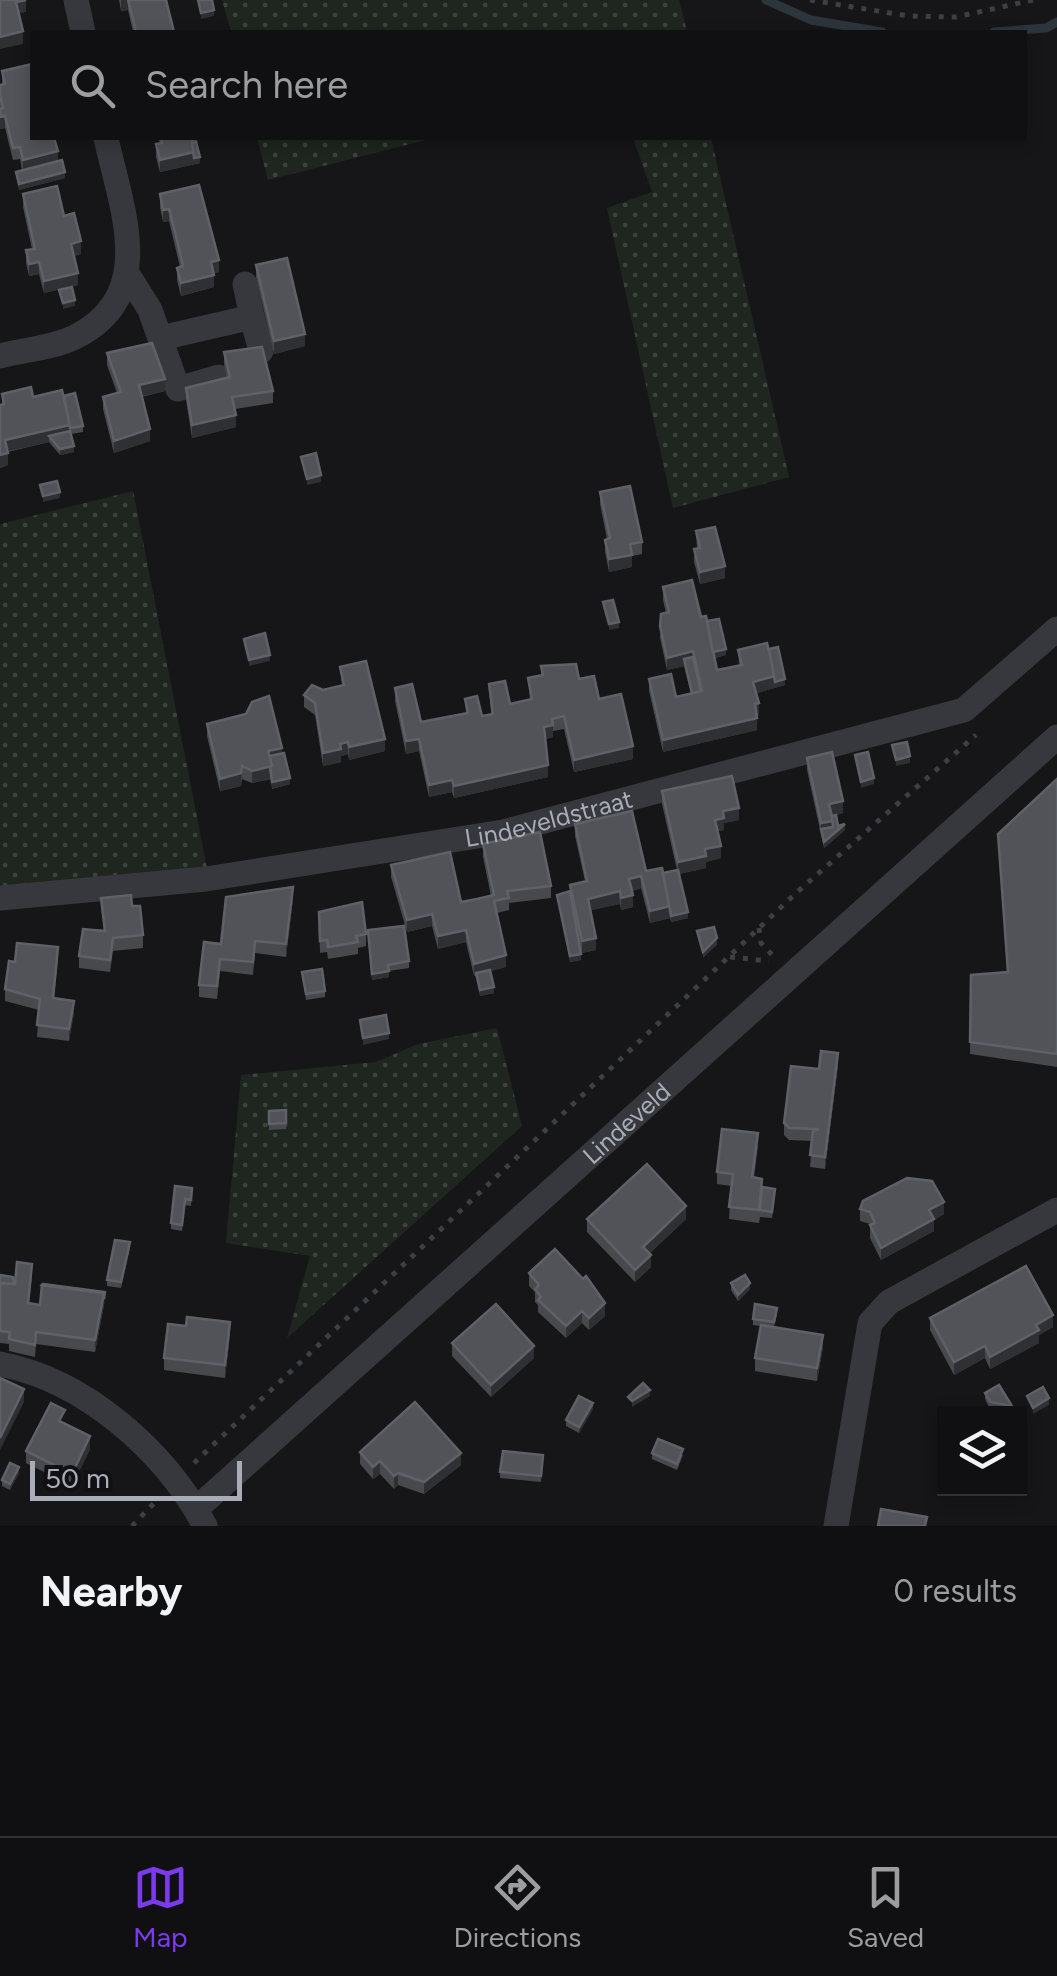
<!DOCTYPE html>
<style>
:root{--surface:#101012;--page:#19191b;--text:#f1f3f6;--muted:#9c9d9f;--line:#303032;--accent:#7c3aed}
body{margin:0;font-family:Figtree,sans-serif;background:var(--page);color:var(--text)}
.controls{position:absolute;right:30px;bottom:30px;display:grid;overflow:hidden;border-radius:0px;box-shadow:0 5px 15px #0003}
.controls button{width:90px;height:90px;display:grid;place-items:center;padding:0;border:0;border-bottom:2px solid var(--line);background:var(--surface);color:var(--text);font:50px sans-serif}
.scale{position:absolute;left:30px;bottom:25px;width:212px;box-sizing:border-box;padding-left:10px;border:5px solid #a8adb8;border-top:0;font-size:28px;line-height:35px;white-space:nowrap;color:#a8adb8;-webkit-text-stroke:8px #111113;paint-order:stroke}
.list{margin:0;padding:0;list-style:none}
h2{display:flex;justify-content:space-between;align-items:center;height:130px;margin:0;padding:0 40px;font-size:42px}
h2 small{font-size:32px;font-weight:400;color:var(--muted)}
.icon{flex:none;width:55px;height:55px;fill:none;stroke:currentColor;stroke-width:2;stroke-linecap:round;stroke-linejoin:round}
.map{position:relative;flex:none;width:1057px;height:1526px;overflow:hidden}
.search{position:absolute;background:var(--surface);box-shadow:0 5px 15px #0003;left:30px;right:30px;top:30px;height:110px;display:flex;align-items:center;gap:25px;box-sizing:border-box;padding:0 35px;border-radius:0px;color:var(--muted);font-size:38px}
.sheet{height:310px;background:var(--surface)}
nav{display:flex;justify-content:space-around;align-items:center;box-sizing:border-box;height:140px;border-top:2px solid var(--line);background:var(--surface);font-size:28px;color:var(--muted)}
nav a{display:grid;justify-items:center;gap:5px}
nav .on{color:var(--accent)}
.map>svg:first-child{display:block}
</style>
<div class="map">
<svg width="1057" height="1526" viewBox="0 0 1057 1526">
<defs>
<pattern id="grass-dots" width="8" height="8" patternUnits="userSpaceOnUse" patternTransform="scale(2.5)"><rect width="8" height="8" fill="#1e261f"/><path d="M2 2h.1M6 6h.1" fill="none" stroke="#3c433d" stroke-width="1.8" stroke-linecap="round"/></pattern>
</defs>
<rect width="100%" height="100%" fill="#161618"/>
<g fill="url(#grass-dots)">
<path d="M222 0H679L687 32H231Z"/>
<path d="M257 138H434L268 180Z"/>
<path d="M633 138H711L789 477 673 508 607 208 652 192Z"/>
<path d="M133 491 207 868 0 888V524Z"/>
<path d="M497 1028 522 1126 287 1338 310 1256 226 1243 241 1075 376 1062 418 1044Z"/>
</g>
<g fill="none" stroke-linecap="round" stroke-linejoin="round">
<g stroke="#2c353c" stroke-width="9">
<path d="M766 0 811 20 882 32"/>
<path d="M994 32 1046 28 1057 22"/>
</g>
<g stroke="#3d3f44" stroke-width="5" stroke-dasharray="5 8" stroke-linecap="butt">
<path d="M810 0 909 16 956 17 1033 0"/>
<path d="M759 928 761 943 774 957"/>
<path d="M730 957 769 961"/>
<path d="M194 1463 796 893 976 735"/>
<path d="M132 1526 158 1499"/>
</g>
<g stroke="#37383d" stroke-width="25">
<path d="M76 0 83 32"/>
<path d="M127 273 150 310 178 389 219 377"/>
<path d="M252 317 261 351"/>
<path d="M161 338 252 317 245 284"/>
<path d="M0 356C23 350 53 348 75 337 159 295 121 208 106 138"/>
<path id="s1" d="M0 898 206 879 503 832 964 710 1057 629"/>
<path d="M0 1364C85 1380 165 1451 205 1526"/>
<path id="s2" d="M196 1509 1057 737"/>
<path d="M836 1526 870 1323 889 1302 1057 1210"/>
</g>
</g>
<g fill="#47494d">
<path d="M119 0H166L174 32H133L128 10 121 11Z"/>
<path d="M2 71 32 138 58 161 65 178 19 190 16 172 22 170 20 159 13 160 5 128 0 129V85H2Z"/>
<path d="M158 138H197L200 163 160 172 156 157V144L160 143Z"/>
<path d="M23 194 64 216 81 254 74 256 78 285 44 293 39 274 29 276 26 263V250L32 249 23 207Z"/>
<path d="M160 194 219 272 214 273V287L181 296 177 280V268L180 267 169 221 163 222 160 207Z"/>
<path d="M256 265 305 346 274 354 256 277Z"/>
<path d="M224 352 273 391V403L235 409 236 427 192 438 186 400V388L227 378 224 364Z"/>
<path d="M107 353 165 391 142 397 150 441 114 453 103 409V397L117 393 107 365Z"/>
<path d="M2 394 33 397 64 396 83 426V432L71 434 74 452 60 455 49 442 8 452V465L0 468V405H2Z"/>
<path d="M600 492 642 542V554L632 556V567L609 572 605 552V540L607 539 600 504Z"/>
<path d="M696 531 725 578 700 584 694 562V549H697Z"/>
<path d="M663 587 707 621 726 655 715 658 717 670 739 665 738 650 769 649 785 685 757 693 759 715 757 716V730L663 752 649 691V679L676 697 691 694 684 666 667 670 660 638 661 614 666 613 663 600Z"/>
<path d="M541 666 579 679 599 699 633 759 574 772 564 729 553 731V737L545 739 548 777 454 798 452 792 429 797 419 751 406 754 395 701V688L421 722 466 713 465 699 482 716 491 714 489 684 510 704 530 700 528 678 541 675Z"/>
<path d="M340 667 385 751 349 760 348 754 341 756V762L323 766 315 715 304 707V695L342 686Z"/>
<path d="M207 724 282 754 290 784 272 789 271 779 252 783 242 779 241 786 220 791 207 736Z"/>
<path d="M807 758 843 813 836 815 838 826 845 830 824 848 807 770Z"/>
<path d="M1057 779V1067L970 1054 971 975 1007 972 998 834Z"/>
<path d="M662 791 739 820 724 823V830L717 831 721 858 706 862V868L679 874 688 918 671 922 670 918 650 923 641 888 632 891 633 907 621 910 620 904 590 910 596 950 582 953 577 930 581 960 570 962 557 895 570 891V885L585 881 575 836V824L646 871 663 873 677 870 662 804Z"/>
<path d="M483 844 551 886V898L509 903V910L497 913 506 967 490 971 494 993 480 996 476 976H474L466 942 438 949 432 926 407 932 391 877V865L461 902 491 896 483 857Z"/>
<path d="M101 898 132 906 143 935V948L113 951 110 972 79 968V956L104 931Z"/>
<path d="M293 899 286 957 255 953 253 975 220 971 217 999 199 997V985L221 944Z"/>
<path d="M319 912 366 934V946L358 948V954L328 959 327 952 320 953Z"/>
<path d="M368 930 409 961V968L389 971V977L372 980Z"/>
<path d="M58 960 54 998 74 1013 69 1041 37 1037 39 1010 5 1001V989L15 962Z"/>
<path d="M302 972 325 991V997L306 1000Z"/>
<path d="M838 1065 825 1169 810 1167 812 1141 789 1140 784 1135V1123L819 1069Z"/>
<path d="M286 1110V1129L269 1130V1111Z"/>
<path d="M758 1145 754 1178 762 1187 775 1195 772 1218 760 1217 759 1223 729 1219 731 1186 717 1184V1172Z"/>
<path d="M192 1188 191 1206 185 1205 182 1231 171 1229V1223Z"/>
<path d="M860 1209 944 1214 934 1220V1231L881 1260 870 1238V1224L860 1221Z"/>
<path d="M587 1219H686L650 1253 651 1267 635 1282 587 1232Z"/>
<path d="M130 1248 121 1288 107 1286V1280Z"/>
<path d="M529 1273 605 1316 589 1330 582 1323 566 1338 538 1312V1305L535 1302V1292L529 1286Z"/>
<path d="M0 1275 14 1284 32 1276 29 1304 40 1305 105 1292 104 1305 95 1352 36 1344 35 1357 9 1351V1344L0 1343Z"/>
<path d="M731 1283 750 1289 738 1301 731 1290Z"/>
<path d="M777 1314 774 1327 823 1347 817 1381 755 1371V1358L760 1326 753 1325V1319Z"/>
<path d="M930 1318 1053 1327 1039 1335V1343L990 1369 985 1358 954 1375 930 1330Z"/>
<path d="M186 1326 230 1334 225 1378 164 1370V1358Z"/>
<path d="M452 1343 534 1358 491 1397 452 1356Z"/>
<path d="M985 1393 1012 1406V1412L990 1409 985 1399Z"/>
<path d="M593 1409 579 1433 566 1426V1420Z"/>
<path d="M65 1422 90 1449 72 1486 26 1463V1451Z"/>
<path d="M360 1452 461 1465 424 1494 398 1485 394 1489 380 1474 373 1479 360 1464Z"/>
<path d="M652 1453 683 1455 677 1470 652 1459Z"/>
<path d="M543 1455 541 1482 500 1478V1472Z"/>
<path d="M19 1473 10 1490 2 1486V1480Z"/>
</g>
<g fill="#2f3033">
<path d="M26 0V12L16 14V2Z"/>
<path d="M121 0H128V10L121 11Z"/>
<path d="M214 10V16L201 19V13Z"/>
<path d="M23 31V44L0 49V37Z"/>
<path d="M5 116V128L0 129V117Z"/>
<path d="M58 151V164L23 172V160Z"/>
<path d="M194 152 200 157V163L160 172V160Z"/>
<path d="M65 172V178L19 190V184Z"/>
<path d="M169 209V221L163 222V210Z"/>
<path d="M81 241V254L71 256V244Z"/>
<path d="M219 260V272L211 274V262Z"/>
<path d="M39 262V274L29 276V264Z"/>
<path d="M78 273V285L44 293V281Z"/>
<path d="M214 275V287L181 296V283Z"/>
<path d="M75 300V306L63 309V303Z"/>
<path d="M305 334V346L274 354V341Z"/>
<path d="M165 379V391L139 397V385Z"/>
<path d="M236 415V427L192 438V425Z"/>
<path d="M70 425V437L49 436V442L5 452V440Z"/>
<path d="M150 429V441L114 453V441Z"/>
<path d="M74 446V452L60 455V449Z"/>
<path d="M8 453V465L0 468V455Z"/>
<path d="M321 475V482L307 485V479Z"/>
<path d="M60 492V498L43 502V496Z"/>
<path d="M632 555V567L609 572V559Z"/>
<path d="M725 566V578L700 584V572Z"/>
<path d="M619 622V628L609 630V624Z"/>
<path d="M726 649V655L712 658V652Z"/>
<path d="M693 651V664L684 659V666L667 670V658Z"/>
<path d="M270 655V661L249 666V660Z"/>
<path d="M775 676 785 679V685L753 694V682Z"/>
<path d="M759 703V715L755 716V704Z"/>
<path d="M757 718V730L663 752V740Z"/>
<path d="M553 725V737L544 739V727Z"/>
<path d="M385 739V751L349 760V747Z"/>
<path d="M419 739V751L406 754V741Z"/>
<path d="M348 742V754L341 756V762L323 766V753L340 744Z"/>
<path d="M633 746V759L574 772V760Z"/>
<path d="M282 748V760L269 763 268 751Z"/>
<path d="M910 756V763L896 766V760Z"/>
<path d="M548 765V777L454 798V786Z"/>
<path d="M242 766 241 786 220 791V779Z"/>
<path d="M272 766V778L252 783V771Z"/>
<path d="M290 778V784L272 789V782Z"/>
<path d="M874 778V784L861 788V782Z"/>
<path d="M452 780V792L429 797V785Z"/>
<path d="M843 801V813L831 816 829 804Z"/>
<path d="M739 808V820L724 823V830L715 832V820L723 811Z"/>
<path d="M833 821V833L821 829V823Z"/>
<path d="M845 824V830L824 848V842Z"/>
<path d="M721 846V858L706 862V868L678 874V862L705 849Z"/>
<path d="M641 876V888L629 891V879Z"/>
<path d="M293 887V899L286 957V944Z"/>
<path d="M620 891V904L588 911V899Z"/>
<path d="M633 895V907L621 910V898Z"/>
<path d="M670 906V918L650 923V911Z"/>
<path d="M688 912V918L671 922V916Z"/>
<path d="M432 914V926L407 932V920Z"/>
<path d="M466 930V942L438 949V936Z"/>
<path d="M596 938V950L582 953V941Z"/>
<path d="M717 938V945L703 958V952Z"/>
<path d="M581 954V960L570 962V956Z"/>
<path d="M506 955V967L474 976V964Z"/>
<path d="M389 971V977L372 980V974Z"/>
<path d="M494 987V993L480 996V990Z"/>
<path d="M74 1001V1013L69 1041V1029Z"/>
<path d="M389 1033V1039L363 1045V1038Z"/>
<path d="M838 1053V1065L825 1169V1157Z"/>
<path d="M944 1202V1214L934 1220V1231L881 1260V1248L929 1210Z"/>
<path d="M686 1206V1219L643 1259V1247Z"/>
<path d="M651 1255V1267L635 1282V1270Z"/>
<path d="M750 1283V1289L738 1301V1295Z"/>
<path d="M104 1293V1305L95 1352V1340Z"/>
<path d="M605 1303V1316L589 1330V1318Z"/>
<path d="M582 1311V1323L566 1338V1326Z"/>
<path d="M1053 1315V1327L1039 1335V1343L990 1369V1357L1036 1325Z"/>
<path d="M230 1322V1334L225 1378V1365Z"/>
<path d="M823 1335V1347L817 1381V1368Z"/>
<path d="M534 1346V1358L491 1397V1385Z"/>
<path d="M985 1346V1358L954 1375V1362Z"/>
<path d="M24 1389V1402L0 1450V1438Z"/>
<path d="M650 1390V1396L632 1407V1401Z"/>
<path d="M1049 1398V1405L1033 1414V1408Z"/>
<path d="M593 1403V1409L579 1433V1427Z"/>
<path d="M90 1436V1449L72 1486V1474Z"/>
<path d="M461 1453V1465L424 1494V1482Z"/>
<path d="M380 1461V1474L373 1479V1467Z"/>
<path d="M19 1467V1473L10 1490V1484Z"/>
<path d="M398 1473V1485L394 1489V1476Z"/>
</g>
<g fill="#525359" stroke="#5f6168" stroke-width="2.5">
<path d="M0 0H26L16 2 23 31 0 37Z"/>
<path d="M128 0H166L174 32H136Z"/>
<path d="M198 0H212L214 10 201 13Z"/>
<path d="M32 64V138H54L58 151 23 160 20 147 13 148 5 116 0 117V109L3 108 0 95V85L5 84 2 71Z"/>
<path d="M161 138H192L194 152 160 160 156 144 162 143Z"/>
<path d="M196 142 200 157 194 158 192 143Z"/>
<path d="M62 160 65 172 19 184 16 172Z"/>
<path d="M199 185 219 260 211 262 214 275 181 283 177 268 183 266 176 236 169 209 163 210 160 194Z"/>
<path d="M57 186 64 216 74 213 81 241 71 244 78 273 44 281 39 262 29 264 26 250 35 249 23 194Z"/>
<path d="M287 258 305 334 274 341 256 265Z"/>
<path d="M72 287 75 300 63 303 59 290Z"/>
<path d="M152 343 165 379 139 385 150 429 114 441 103 397 121 392 107 353Z"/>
<path d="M262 347 273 391 232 397 236 415 192 425 186 388 230 377 224 352Z"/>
<path d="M31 387 33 397 62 390 70 425 5 440 8 453 0 455V405L4 404 2 394Z"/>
<path d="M75 393 83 426 70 428 64 396Z"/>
<path d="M70 431 74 446 60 449 49 436Z"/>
<path d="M316 453 321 475 307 479 301 457Z"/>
<path d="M57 481 60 492 43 496 40 485Z"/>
<path d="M630 486 642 542 630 544 632 555 609 559 605 540 610 538 600 492Z"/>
<path d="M715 527 725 566 700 572 694 549 700 548 696 531Z"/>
<path d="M692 580 701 617 706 616 717 670 742 665 738 650 767 643 775 676 753 682 759 703 755 704 757 718 663 740 649 679 671 674 676 697 702 691 693 651 667 658 660 626 661 614 669 612 663 587Z"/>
<path d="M613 600 619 622 609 624 603 602Z"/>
<path d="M719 619 726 649 713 652 707 621Z"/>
<path d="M265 633 270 655 249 660 244 639Z"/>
<path d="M778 647 785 679 775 682 769 649Z"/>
<path d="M693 657 701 691 692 693 684 659Z"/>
<path d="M366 661 385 739 349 747 348 742 340 744 341 749 323 753 315 703 304 695 312 685 323 690 344 685 340 667Z"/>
<path d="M576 664 579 679 594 676 599 699 621 694 633 746 574 760 564 716 552 719 553 725 544 727 548 765 454 786 452 780 429 785 419 739 406 741 395 688 412 684 421 722 468 713 465 699 477 696 482 716 493 714 489 684 505 681 510 704 532 699 528 678 543 675 541 666Z"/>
<path d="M269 696 282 748 268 751 272 766 252 771 242 766 241 773 220 779 207 724 246 714 252 702Z"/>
<path d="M907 742 910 756 896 760 892 745Z"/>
<path d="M832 752 843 801 829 804 833 821 821 823 807 758Z"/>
<path d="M868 752 874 778 861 782 855 755Z"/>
<path d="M284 753 290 778 272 782 270 767 272 766 270 756Z"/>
<path d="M732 776 739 808 723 811 724 818 715 820 721 846 705 849 706 856 678 862 662 791Z"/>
<path d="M1057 779V1054L970 1042 971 975 1008 972 998 834Z"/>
<path d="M632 811 646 871 662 868 670 906 650 911 641 876 629 879 633 895 621 898 620 891 588 899 596 938 582 941 570 885 587 881 575 824Z"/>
<path d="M836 815 838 826 845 824 824 842 821 829 833 827 832 816Z"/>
<path d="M540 832 551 886 507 891 509 898 494 901 506 955 474 964 466 930 438 936 432 914 407 920 391 865 450 852 461 902 477 899 494 895 483 844Z"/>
<path d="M678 870 688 912 671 916 663 873Z"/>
<path d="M293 887 286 944 255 941 253 962 220 959 217 986 199 985 204 942 221 944 226 897Z"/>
<path d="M570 891 581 954 570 956 557 895Z"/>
<path d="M131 895 132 906H140L143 935 113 938 110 960 79 956 83 929 105 931 101 898Z"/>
<path d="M362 902 366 934 356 936 358 942 328 947 327 940 320 941 319 912Z"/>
<path d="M404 926 409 961 388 965 389 971 372 974 368 930Z"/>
<path d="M714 927 717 938 703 952 697 931Z"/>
<path d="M17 943 58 947 53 998 74 1001 69 1029 37 1025 40 999 5 989 9 961 15 962Z"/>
<path d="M322 969 325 991 306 994 302 972Z"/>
<path d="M490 970 494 987 480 990 476 973Z"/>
<path d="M386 1015 389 1033 363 1038 360 1020Z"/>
<path d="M821 1051 838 1053 825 1157 810 1155 813 1131 819 1129 789 1128 784 1123 791 1066 819 1069Z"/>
<path d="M286 1110V1123L269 1124V1111Z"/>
<path d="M722 1129 758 1133 752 1177 762 1179 759 1210 729 1207 733 1174 717 1172Z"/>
<path d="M647 1164 686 1206 643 1247 651 1255 635 1270 587 1219Z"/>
<path d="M907 1178 932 1181 944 1202 929 1210 934 1219 881 1248 870 1225 875 1223 870 1212 860 1209 863 1201Z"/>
<path d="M175 1186 192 1188 191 1200 185 1199 182 1225 171 1223Z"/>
<path d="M762 1187 775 1189 772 1212 760 1210Z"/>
<path d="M115 1240 130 1242 121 1282 107 1280Z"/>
<path d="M555 1249 583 1279 586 1276 605 1303 589 1318 582 1311 566 1326 538 1300 541 1297 535 1289 539 1285 529 1273Z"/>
<path d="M17 1262 32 1264 28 1303 40 1305 42 1285 104 1293 95 1340 36 1332 35 1345 9 1339 10 1332 0 1331V1283L15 1284Z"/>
<path d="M1026 1266 1053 1315 1036 1325 1039 1330 990 1357 985 1346 954 1362 930 1318Z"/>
<path d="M0 1275 13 1277 14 1284 0 1283Z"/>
<path d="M745 1275 750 1283 738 1295 731 1283Z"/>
<path d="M43 1284 105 1292 104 1299V1293L42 1285Z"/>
<path d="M496 1304 534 1346 491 1385 452 1343Z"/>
<path d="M755 1304 777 1308 774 1322 753 1319Z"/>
<path d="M187 1317 230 1322 225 1365 164 1358 168 1324 186 1326Z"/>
<path d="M761 1325 823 1335 817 1368 755 1358Z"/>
<path d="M0 1378 24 1389 0 1438Z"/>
<path d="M643 1383 650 1390 632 1401 628 1397Z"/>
<path d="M999 1385 1012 1406 990 1402 985 1393Z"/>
<path d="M1043 1387 1049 1398 1033 1408 1027 1396Z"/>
<path d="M579 1396 593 1403 579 1427 566 1420Z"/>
<path d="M415 1402 461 1453 424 1482 398 1473 394 1476 380 1461 373 1467 360 1452Z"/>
<path d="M51 1403 65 1410 59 1421 90 1436 72 1474 26 1451Z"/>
<path d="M658 1439 683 1449 677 1464 652 1453Z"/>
<path d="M503 1451 543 1455 541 1476 500 1472Z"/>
<path d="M10 1463 19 1467 10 1484 2 1480Z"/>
<path d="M881 1509 927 1517 925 1526H878Z"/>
</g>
<g text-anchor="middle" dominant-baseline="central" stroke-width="8" stroke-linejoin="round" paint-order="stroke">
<g font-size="25" fill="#a8adb8" stroke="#111113">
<text stroke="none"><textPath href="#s1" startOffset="555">Lindeveldstraat</textPath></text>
<text stroke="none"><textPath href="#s2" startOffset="578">Lindeveld</textPath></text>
</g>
</g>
</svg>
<div class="controls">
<button><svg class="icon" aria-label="layers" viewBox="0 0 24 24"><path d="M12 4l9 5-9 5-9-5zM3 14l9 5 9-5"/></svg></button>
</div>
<div class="scale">50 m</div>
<div class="search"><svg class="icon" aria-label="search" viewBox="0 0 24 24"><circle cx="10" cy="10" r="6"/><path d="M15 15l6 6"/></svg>Search here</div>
</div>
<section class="sheet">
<h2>Nearby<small>0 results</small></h2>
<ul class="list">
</ul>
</section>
<nav>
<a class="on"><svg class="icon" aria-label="map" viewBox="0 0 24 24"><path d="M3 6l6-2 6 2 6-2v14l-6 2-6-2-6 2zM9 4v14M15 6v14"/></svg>Map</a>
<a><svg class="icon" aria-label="directions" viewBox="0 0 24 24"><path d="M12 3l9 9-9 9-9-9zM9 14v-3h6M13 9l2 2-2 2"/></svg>Directions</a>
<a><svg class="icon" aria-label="saved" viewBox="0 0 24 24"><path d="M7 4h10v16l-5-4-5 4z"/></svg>Saved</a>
</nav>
